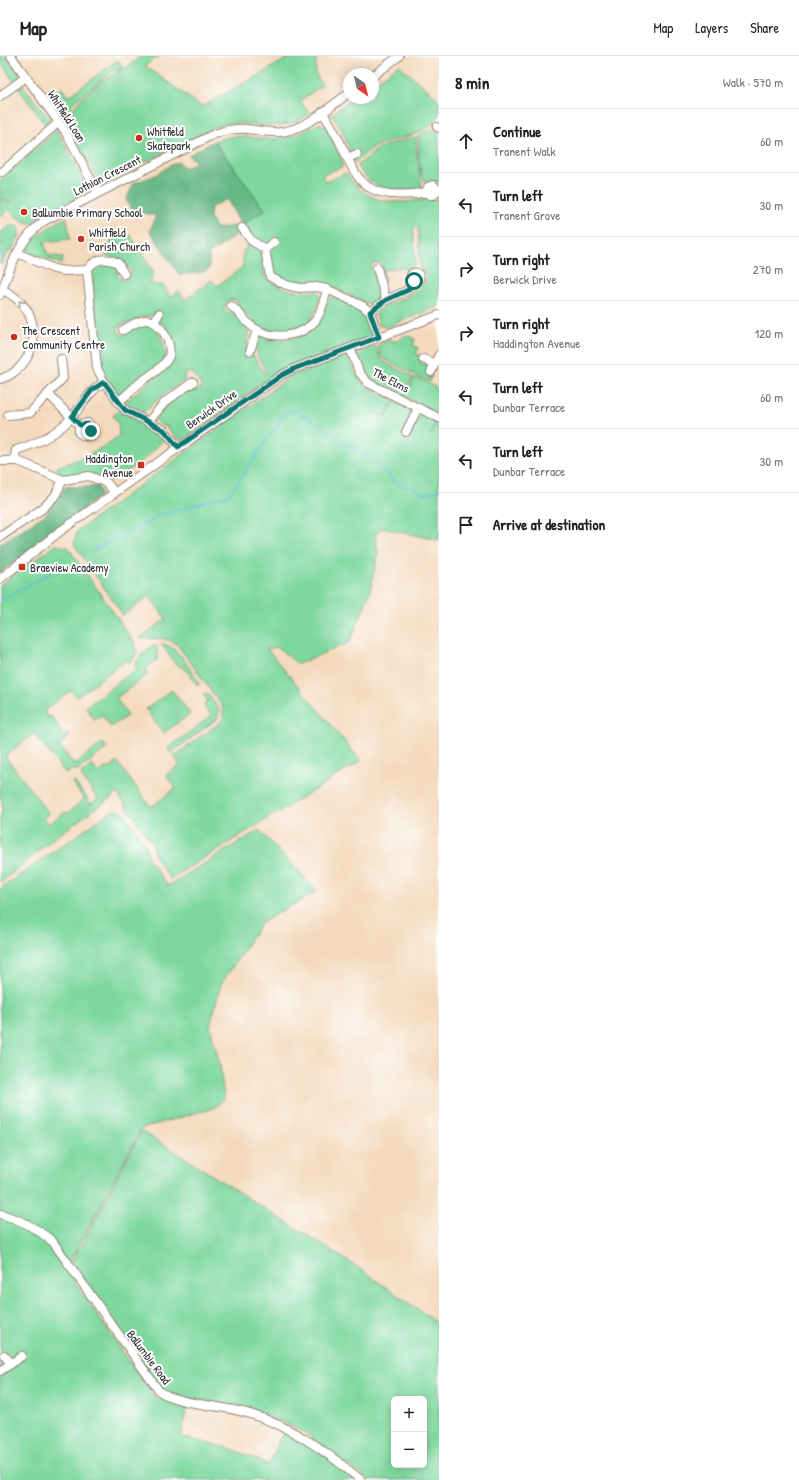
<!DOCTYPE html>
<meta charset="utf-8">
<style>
:root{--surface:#fff;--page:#f6f6f6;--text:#222;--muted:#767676;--line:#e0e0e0}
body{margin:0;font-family:"Patrick Hand",sans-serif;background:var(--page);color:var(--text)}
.controls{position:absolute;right:12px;bottom:12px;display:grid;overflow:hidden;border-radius:6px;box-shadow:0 2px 10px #0003}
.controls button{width:36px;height:36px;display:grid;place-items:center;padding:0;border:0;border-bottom:1px solid var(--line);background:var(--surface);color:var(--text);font:20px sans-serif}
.compass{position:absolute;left:343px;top:12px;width:36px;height:36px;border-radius:50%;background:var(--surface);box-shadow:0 2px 10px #0003;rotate:145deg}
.stop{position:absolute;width:12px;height:12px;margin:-9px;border:3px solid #0f766e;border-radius:50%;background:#fff}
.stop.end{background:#0f766e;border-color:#fff;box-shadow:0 1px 4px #0008}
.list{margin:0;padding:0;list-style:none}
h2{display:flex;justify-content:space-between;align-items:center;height:52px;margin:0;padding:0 16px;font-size:17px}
h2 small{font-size:13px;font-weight:400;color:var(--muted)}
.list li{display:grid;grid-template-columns:26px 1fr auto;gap:12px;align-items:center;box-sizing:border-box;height:64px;padding:0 16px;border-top:1px solid var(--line)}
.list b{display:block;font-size:15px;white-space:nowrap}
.list p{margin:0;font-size:13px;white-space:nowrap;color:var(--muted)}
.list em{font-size:13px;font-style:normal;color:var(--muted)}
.icon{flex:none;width:22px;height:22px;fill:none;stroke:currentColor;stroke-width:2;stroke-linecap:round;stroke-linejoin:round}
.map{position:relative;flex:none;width:439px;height:1424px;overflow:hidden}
header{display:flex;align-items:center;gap:24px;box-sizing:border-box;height:56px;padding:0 20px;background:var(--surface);border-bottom:1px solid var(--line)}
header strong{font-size:19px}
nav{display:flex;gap:22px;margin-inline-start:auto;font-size:14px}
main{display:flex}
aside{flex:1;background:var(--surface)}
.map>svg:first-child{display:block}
</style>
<header>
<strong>Map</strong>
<nav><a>Map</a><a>Layers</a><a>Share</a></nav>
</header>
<main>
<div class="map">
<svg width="439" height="1424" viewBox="0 0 439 1424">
<rect width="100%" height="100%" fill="#fff"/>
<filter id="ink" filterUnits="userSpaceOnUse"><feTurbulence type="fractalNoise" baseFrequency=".025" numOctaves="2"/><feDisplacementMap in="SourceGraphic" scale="8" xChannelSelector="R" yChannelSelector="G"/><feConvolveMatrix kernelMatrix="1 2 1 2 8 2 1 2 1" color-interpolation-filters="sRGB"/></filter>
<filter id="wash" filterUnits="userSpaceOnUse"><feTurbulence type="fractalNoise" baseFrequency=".012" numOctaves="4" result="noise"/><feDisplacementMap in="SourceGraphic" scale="16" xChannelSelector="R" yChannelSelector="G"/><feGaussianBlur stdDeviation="0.9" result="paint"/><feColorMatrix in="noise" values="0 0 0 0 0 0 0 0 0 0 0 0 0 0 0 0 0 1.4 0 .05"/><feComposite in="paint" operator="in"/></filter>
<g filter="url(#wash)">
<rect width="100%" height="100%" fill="#f4dabd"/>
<g fill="#7ed89e" stroke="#548264" fill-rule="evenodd">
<path d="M0 0H6L20 18 19 22 14 26 0 5Z"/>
<path d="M142 0H159L145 10 202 51 292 0H316V18L322 29 300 45 310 58 295 66 279 70 231 67 215 71 101 128 66 66C78 34 116 19 142 0Z"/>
<path d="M118 4 123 12 113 15 73 46 65 64 49 42 48 35 52 32 55 37 62 32 68 41Z"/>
<path d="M399 9 439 44V60C424 81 403 80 381 88 371 91 363 100 355 107L342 74 332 60 333 57 353 42H373V28Z"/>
<path d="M23 29 52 67 47 71 18 32Z"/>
<path d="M320 67C330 70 339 99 343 109L342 111 322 119 326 126 346 117C365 146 389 149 421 144 428 143 433 145 439 142V250L387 271 380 270 376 259C381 247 396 247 406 241 413 237 421 231 426 225V219L420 212 418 171 413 172 416 207 407 216 405 211 383 214 385 226H384L382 210 379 207H375L371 210 381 240 379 244 371 249 327 229 309 227 300 230 272 219 266 189H262L241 169 265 154 214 85C241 76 248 83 273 83 290 83 306 75 320 67Z"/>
<path d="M432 73 439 76V127L430 124 425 126C417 113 420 95 418 80Z"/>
<path d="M57 74 89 134 31 167C22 167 15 160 9 153L0 161V143L11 148 12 146 0 142V124Z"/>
<path d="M416 81 417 98 422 132C392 136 375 136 357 110L380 91Z"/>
<path d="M67 161 70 183 44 186 48 199 63 201 62 208 28 196 26 194C38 177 50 170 67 161Z"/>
<path d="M13 168 20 172 18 175 20 179 11 195H9L0 209V177Z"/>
<path d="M116 175 131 180 154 217 150 228 163 229 170 241 179 235 185 244 212 224 217 230 243 211V196L249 187C266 197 263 203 265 221 279 234 298 237 317 235L320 241C318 249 316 257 310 264 299 278 270 278 256 268 251 265 248 258 244 255 242 254 240 254 239 252L237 245 232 243 227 246 224 251 227 256C239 257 242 265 249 275L246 298 254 300 264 318 266 316C263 310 247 284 261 281 265 280 270 283 273 283 285 285 299 282 309 276 324 267 321 252 330 242L335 241C356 251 365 252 373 276L370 281 292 310 273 320 183 383H177L167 371 161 369 155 363C163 354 173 341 185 336 191 334 196 337 201 333V329L192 316C186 317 184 319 184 325L165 337 141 358 126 348V345L168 311C179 295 171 279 160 266V263L155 256 152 260C140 259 134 267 121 268L118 272 119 277 123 279C129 277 133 271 138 269 155 262 169 289 164 304L119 340 104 319 101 308 92 215 103 206 114 209 118 213 117 219 120 223 125 224 130 221 131 215 121 204 105 199Z"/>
<path d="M405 279 415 283 413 289 418 292 416 298 422 300 420 306 427 309 428 312 427 316 432 319 429 326 382 302 378 289 387 285H399Z"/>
<path d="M376 290 380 302 384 306 413 321 404 340C385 331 359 324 357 298Z"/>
<path d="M346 301 350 303C360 331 368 332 394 344L386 360 376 355 375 356 386 361 395 345 411 354 402 376 409 379 420 359 436 365 431 378 438 366H439V484L381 472 375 480 378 496 370 536 350 586 298 608 277 591 267 593 361 705 170 823 154 799 153 788 117 737 54 782 0 827V761L3 749 0 739V529L56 489 64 491 67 490 134 586C137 596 138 599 130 606L126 604 77 641 71 634 44 655 48 661 51 660 62 676 60 677 63 681 66 678 71 679 59 689 74 709 103 687 107 692 79 713 75 715 73 713 66 718 34 677 5 700 49 758 44 762 49 768 65 756 68 757 84 743 72 726 74 725 91 748 98 743 81 720 82 717 92 709 98 717 107 711 109 713 117 706 151 751 176 732 166 719 180 709 174 700 220 667 223 662V651L177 588C163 579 155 584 140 582L166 563 149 540 123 559 74 488 77 475 291 320Z"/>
<path d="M415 321 439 333V352L437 357 405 341Z"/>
<path d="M119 354C131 363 160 372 166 381 147 402 135 413 109 425 93 414 80 418 62 422L57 411C82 403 98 395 119 380L118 367 113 360Z"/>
<path d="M160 587C179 590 189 612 199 627L198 630 187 615 175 607Z"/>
<path d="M154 589 157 591 158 603 146 612 147 619 116 642 128 659 111 671 102 659 95 664 86 651 137 612 134 609 144 596Z"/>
<path d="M172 634 190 658 163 677 146 653Z"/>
<path d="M207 637 219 653 218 662 171 697 168 692 211 660 203 649 208 645 203 638Z"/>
<path d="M112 755H120L125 758 146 790 148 802 168 830 259 774 317 835 262 866 221 928 210 970 220 1009 224 1043 214 1052 142 1072 69 1207 76 1229 155 1342 188 1348 181 1381 232 1393 269 1409 284 1374 315 1392 358 1424H0V1318L15 1302H11L0 1312V833Z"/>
<path d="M142 1075 357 1211 439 1268V1424H369L305 1377 267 1359 226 1348 173 1340 162 1335 72 1206ZM394 1343H424V1409H394Z"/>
</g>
<g fill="#66b885" stroke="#487258">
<path d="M214 85 265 154 241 169 227 143 211 151 210 161 217 173 232 170 240 171 241 175 209 198V213C200 219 190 216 180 220L150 175 156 159 134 156 126 144 134 127 154 120 171 109 179 106 185 112 196 107 189 99Z"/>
<path d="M66 431H98L101 439 0 517V488L46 458Z"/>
</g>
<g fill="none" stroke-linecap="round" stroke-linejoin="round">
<g stroke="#5cbcda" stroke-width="1.5">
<path d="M94 494 159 460 230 438 281 363 288 355H298L380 411 393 424 401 430H411L423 438 439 435"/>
<path d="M0 544 51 517"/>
</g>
</g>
</g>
<g filter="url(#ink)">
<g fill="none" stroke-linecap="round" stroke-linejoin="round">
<g stroke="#908274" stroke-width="10">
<g id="minor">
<path d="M11 0 65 75 98 137"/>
<path d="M373 20 399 0"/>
<path d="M0 40 26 21"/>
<path d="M322 56C360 107 344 150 428 136"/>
<path d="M437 71 439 72"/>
<path d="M347 102 357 98"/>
<path d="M2 116 59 66"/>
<path d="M438 133 434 139H430L427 134 428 131 433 129 439 134"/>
<path d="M242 172 252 185 265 193 270 221 286 229 300 232 316 231 327 233 363 250 370 256 379 281"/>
<path d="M265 193 274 186"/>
<path d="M17 197 54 213 64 215 87 214"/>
<path d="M377 212 386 244"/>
<circle cx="415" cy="221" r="4.5"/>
<path d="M124 218 118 207C106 201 95 202 87 214L97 312 104 326 125 354 164 374 178 391"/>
<path d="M0 239C11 211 18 184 44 165L210 80C222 75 233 72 246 73 258 74 268 77 280 76 307 73 328 52 349 37"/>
<path d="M231 250C241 257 246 268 256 273 273 284 302 281 315 265 322 256 324 244 327 233"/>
<path d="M370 256 386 244 408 234 414 225"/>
<path d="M154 266 159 258"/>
<path d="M350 292 359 316 368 327 439 362"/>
<path d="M250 295 257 274"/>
<path d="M423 303 435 308"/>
<path d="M431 316 439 299"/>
<path d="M0 323C29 315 43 279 26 253 20 244 12 239 2 233"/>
<path d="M48 338 79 369V377L84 380 90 378 91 372 88 367 79 369"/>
<path d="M118 346C126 340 133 332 141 326 150 319 161 313 167 304 176 292 161 264 146 264 138 264 130 270 123 274"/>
<path d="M8 359 30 357 63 322 61 303"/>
<path d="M148 366 165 346 193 326"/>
<path d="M406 376 418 352"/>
<path d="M0 405H18L63 424 89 420 107 427 114 436"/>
<path d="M14 405 16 394C36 388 58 377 72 361 84 347 88 336 104 326"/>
<path d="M0 481 42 453 55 440 63 424"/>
<path d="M0 523 59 476 282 319 296 312 439 259"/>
<path d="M0 1158C20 1163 37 1172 53 1186L159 1335C179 1349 222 1349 247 1357 290 1369 327 1396 361 1424"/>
<path d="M4 1299 11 1308"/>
<path d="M0 1315 22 1300"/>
</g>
</g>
<use href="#minor" stroke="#fff" stroke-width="8"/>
</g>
<defs><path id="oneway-chevron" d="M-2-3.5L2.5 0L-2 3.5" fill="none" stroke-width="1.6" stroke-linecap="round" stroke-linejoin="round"/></defs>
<use stroke="#a0a0a0" href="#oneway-chevron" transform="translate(21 247) rotate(-132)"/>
</g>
<g fill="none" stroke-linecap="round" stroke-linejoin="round" filter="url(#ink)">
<path stroke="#0f766e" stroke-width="5" d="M91 375 88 368 80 369 72 361 92 334 104 326 125 354 164 374 178 391 282 319 296 312 379 281 370 256 386 244 408 234 414 225"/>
</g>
<g fill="#c8321e" stroke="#fff" stroke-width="1.5">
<circle cx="139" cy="82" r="4"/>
<circle cx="24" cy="156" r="4"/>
<circle cx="81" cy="183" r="4"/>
<circle cx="14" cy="281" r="4"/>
<rect x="137" y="405" width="8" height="8" rx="2"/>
<rect x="18" y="507" width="8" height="8" rx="2"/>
</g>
<g text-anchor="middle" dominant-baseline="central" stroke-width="4" stroke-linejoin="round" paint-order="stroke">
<g font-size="12" fill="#2b2b2b" stroke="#fff">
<text transform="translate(67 60) rotate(57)">Whitfield Loan</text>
<text transform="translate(107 119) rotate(-27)">Lothian Crescent</text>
<text transform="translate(391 324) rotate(28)">The Elms</text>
<text transform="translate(211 353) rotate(-35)">Berwick Drive</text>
<text transform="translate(149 1301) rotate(53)">Ballumbie Road</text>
</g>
<g font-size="12" fill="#2b2b2b" stroke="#fff" text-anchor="start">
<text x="147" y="75">Whitfield<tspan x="147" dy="14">Skatepark</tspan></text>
<text x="32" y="156">Ballumbie Primary School</text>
<text x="89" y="176">Whitfield<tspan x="89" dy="14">Parish Church</tspan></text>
<text x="22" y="274">The Crescent<tspan x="22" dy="14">Community Centre</tspan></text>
<text x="133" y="402" text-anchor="end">Haddington<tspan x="133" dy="14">Avenue</tspan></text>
<text x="30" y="511">Braeview Academy</text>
</g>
</g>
</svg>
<div class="controls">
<button>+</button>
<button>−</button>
</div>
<svg class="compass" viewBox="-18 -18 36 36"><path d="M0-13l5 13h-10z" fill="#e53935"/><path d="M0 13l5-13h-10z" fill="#767676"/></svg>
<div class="stop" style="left:414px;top:225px"></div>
<div class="stop end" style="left:91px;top:375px"></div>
</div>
<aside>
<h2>8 min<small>Walk · 570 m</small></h2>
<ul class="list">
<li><svg class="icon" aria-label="ahead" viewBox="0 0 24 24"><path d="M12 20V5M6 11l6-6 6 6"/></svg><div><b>Continue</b><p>Tranent Walk</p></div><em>60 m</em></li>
<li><svg class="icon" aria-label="left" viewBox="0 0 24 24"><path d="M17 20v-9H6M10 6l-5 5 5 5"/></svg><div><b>Turn left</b><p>Tranent Grove</p></div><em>30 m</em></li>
<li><svg class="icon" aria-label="right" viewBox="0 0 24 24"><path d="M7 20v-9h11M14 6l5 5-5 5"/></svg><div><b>Turn right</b><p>Berwick Drive</p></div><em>270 m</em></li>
<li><svg class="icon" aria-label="right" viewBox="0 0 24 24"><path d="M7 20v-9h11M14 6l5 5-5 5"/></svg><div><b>Turn right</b><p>Haddington Avenue</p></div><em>120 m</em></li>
<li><svg class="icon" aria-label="left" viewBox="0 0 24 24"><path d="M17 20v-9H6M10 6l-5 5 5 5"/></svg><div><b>Turn left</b><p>Dunbar Terrace</p></div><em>60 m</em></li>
<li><svg class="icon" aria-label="left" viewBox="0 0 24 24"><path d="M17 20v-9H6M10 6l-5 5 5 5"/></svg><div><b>Turn left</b><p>Dunbar Terrace</p></div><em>30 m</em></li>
<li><svg class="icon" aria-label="arrive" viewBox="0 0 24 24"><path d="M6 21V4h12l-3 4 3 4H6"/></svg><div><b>Arrive at destination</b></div></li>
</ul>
</aside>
</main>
